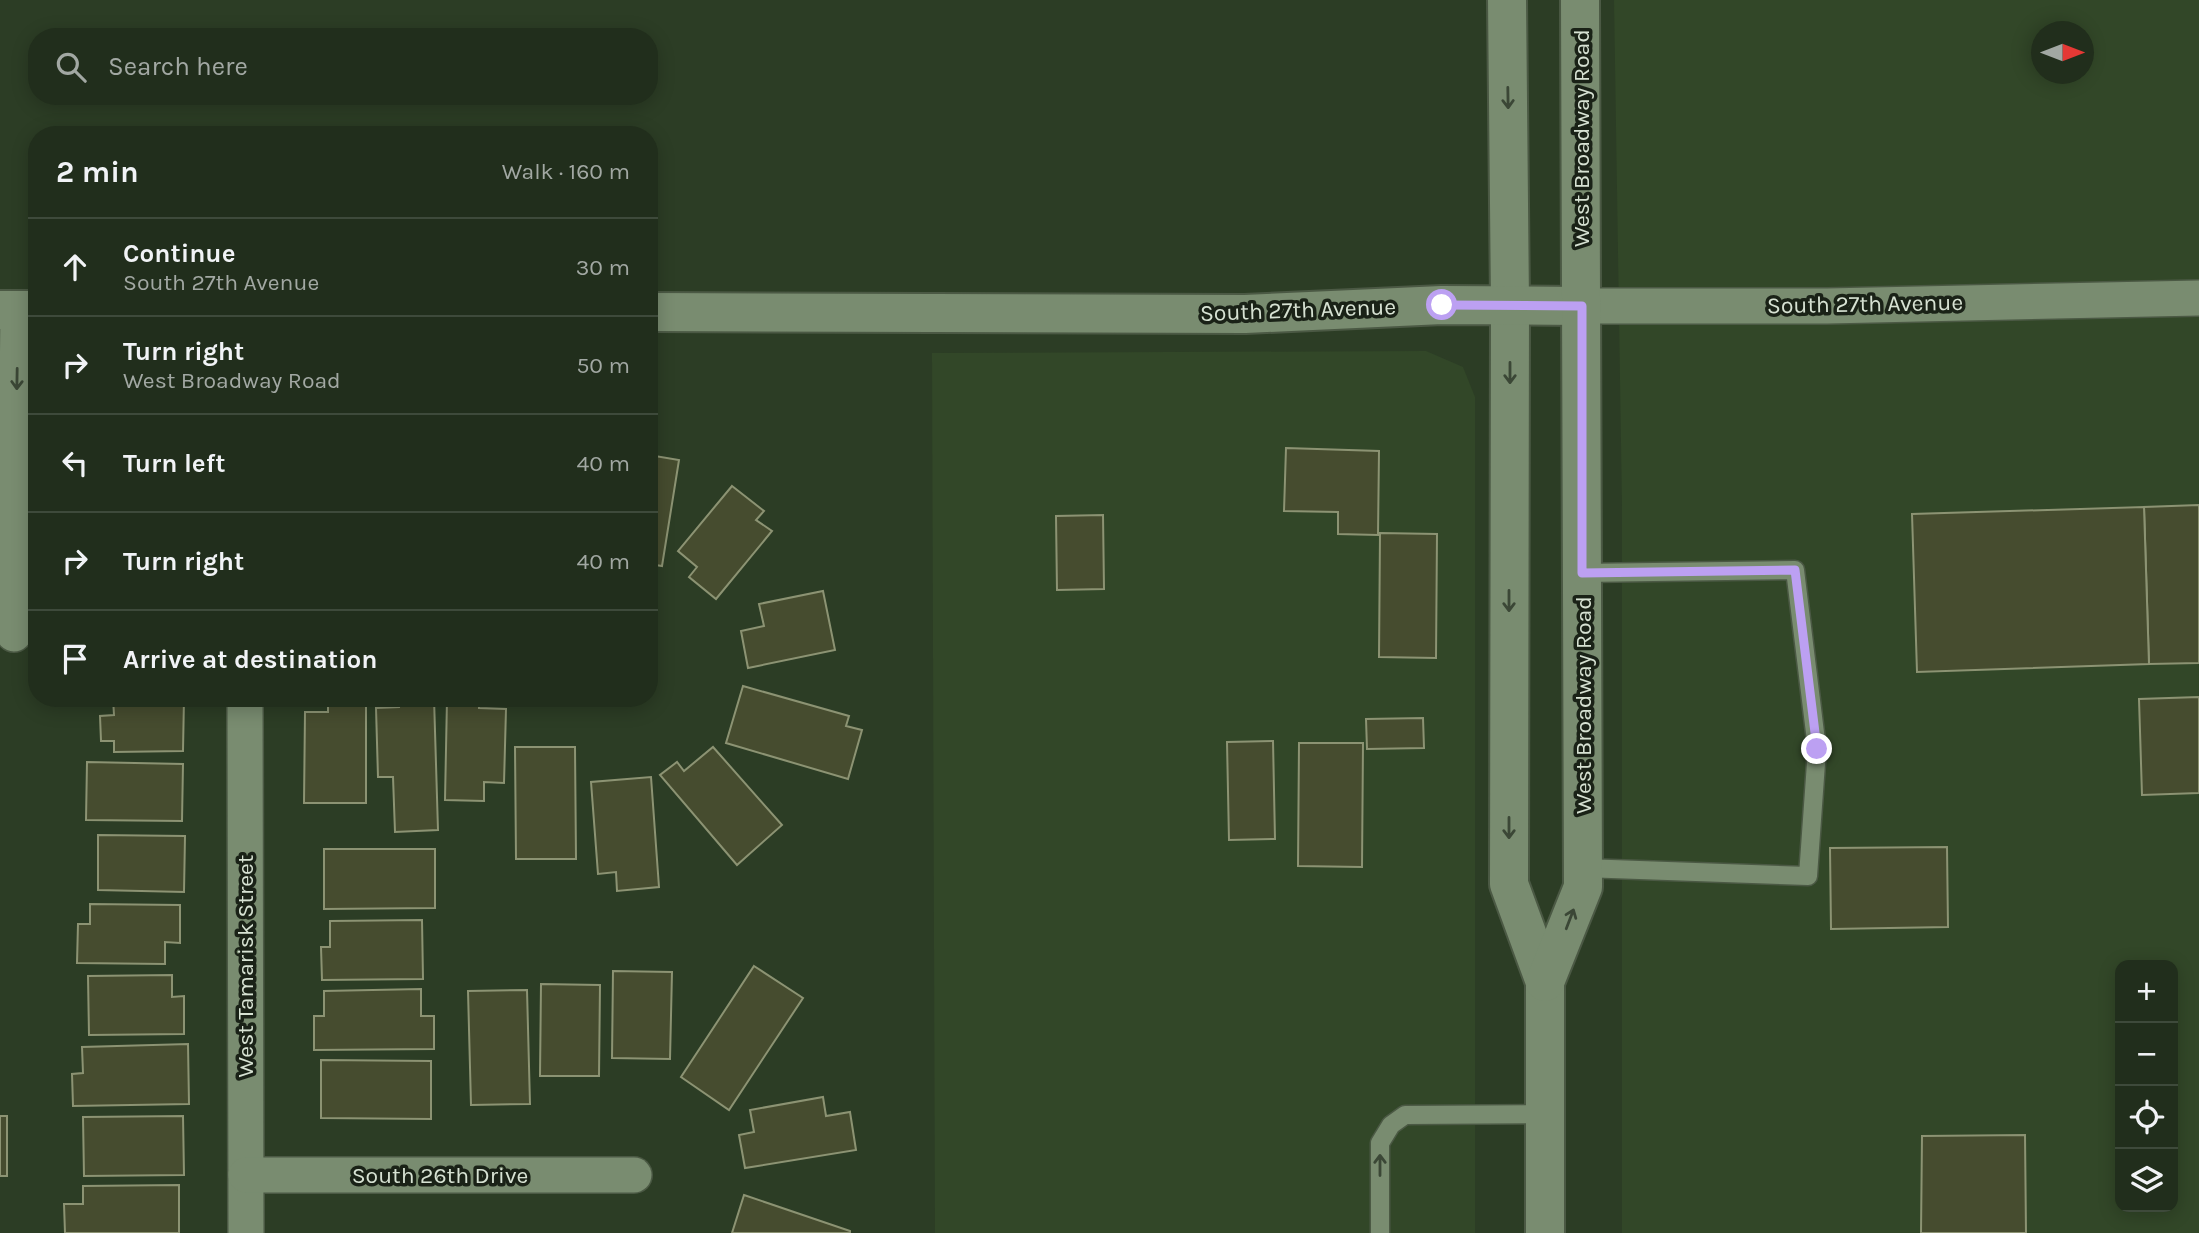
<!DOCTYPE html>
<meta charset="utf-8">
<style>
:root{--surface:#212e1c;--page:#2d3a29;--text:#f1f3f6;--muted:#a2a8a3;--line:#3e4a3b}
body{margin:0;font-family:Karla,sans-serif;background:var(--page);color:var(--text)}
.controls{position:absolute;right:21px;bottom:21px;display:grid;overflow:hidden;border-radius:14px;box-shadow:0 4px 18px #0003}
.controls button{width:63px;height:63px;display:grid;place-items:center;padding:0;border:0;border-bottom:2px solid var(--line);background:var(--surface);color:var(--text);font:35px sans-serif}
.compass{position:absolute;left:2031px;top:21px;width:63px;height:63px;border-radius:50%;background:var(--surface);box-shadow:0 4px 18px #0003;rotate:90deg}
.stop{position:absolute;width:21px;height:21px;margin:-16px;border:5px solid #bca0f2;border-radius:50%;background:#fff}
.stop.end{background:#bca0f2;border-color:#fff;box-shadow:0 2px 7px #0008}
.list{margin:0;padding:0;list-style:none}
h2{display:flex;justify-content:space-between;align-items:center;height:91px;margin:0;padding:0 28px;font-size:30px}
h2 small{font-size:23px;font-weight:400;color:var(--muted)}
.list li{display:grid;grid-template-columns:46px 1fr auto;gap:21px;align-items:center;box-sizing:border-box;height:98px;padding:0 28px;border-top:2px solid var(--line)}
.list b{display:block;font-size:26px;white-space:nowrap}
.list p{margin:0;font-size:23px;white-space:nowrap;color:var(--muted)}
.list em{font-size:23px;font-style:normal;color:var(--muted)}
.icon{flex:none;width:38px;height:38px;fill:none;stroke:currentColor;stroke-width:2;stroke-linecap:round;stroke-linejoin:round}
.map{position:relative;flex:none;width:2199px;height:1233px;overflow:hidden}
.search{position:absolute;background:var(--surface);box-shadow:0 4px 18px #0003;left:28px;top:28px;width:630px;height:77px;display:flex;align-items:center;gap:18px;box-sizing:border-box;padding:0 24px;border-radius:28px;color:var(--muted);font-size:26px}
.panel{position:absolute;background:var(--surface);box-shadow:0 4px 18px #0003;left:28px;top:126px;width:630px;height:581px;border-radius:28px}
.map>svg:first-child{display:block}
</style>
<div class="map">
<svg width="2199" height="1233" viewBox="0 0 2199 1233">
<rect width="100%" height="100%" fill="#2c3d25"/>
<g fill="#324728" fill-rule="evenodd">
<path d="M1614 0H2199V1233H1622V506ZM2042 32H2084V74H2042ZM2120 965H2173V1207H2120Z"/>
<path d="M1426 351 1463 367 1475 397V1233H935L932 353Z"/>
</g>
<g fill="#464c2f" stroke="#8c9373" stroke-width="2">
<path d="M1286 448 1379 451 1378 535 1338 534V512L1284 511Z"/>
<path d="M649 455 679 460 662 566 649 564Z"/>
<path d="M732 486 764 511 756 520 772 531 716 599 689 577 697 567 678 551Z"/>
<path d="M2199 505V663L2149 664 2144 507Z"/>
<path d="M2144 507 2149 664 1917 672 1912 514Z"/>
<path d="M1103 515 1104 589 1057 590 1056 516Z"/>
<path d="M1380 533 1437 534 1436 658 1379 657Z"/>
<path d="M823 591 835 650 748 668 741 631 764 626 759 604Z"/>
<path d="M743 686 849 716 846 726 862 730 848 779 726 743Z"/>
<path d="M2199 697V793L2142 795 2139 699Z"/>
<path d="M113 698H184L183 751 114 752V741H101L100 716 114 715Z"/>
<path d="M398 698H434L438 830 395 832 393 777H378L376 708 399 707Z"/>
<path d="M328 699 366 700V803H304L305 712H328Z"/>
<path d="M447 699H479V708L506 709 504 783 484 782V801L445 800Z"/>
<path d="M1423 718 1424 748 1367 749 1366 719Z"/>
<path d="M1273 741 1275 839 1229 840 1227 742Z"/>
<path d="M1299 743H1363L1362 867 1298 866Z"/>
<path d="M515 747H575L576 859H516Z"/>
<path d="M713 747 782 825 737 865 660 775 677 762 684 771Z"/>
<path d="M87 762 183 764 182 821 86 820Z"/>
<path d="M651 777 659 887 617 891 616 872 598 874 591 782Z"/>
<path d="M98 835 185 836 184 892 98 890Z"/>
<path d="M1947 847 1948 927 1831 929 1830 848Z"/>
<path d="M324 849H435V908L324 909Z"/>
<path d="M90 904 180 905V943L165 942V964L77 963 78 924H90Z"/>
<path d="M422 920 423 979 322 980 321 947H330V921Z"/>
<path d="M754 966 803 998 729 1110 681 1077Z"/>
<path d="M613 971 672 972 670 1059 612 1058Z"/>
<path d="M172 975V997L184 996V1034L89 1035 88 976Z"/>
<path d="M541 984 600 985 599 1076H540Z"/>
<path d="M421 989V1016H434V1049L314 1050V1016H324V991Z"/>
<path d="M527 990 530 1104 471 1105 468 991Z"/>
<path d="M188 1044 189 1104 73 1106 72 1074 83 1073 82 1047Z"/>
<path d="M321 1060 431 1061V1119L321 1118Z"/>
<path d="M823 1097 826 1116 850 1112 856 1150 745 1168 739 1135 754 1132 750 1110Z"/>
<rect x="0" y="1116" width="7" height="60"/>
<path d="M183 1116 184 1175 84 1176 83 1117Z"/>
<path d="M2025 1135 2026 1233H1921L1922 1136Z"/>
<path d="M179 1185V1233H65L64 1204H83V1186Z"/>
<path d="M744 1195 850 1231V1233H732Z"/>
</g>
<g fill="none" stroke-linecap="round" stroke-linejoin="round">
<g stroke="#4b5944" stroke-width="21">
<g id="lane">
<path d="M1582 573 1795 570 1817 749 1808 876 1583 868"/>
<path d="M1380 1233V1143L1391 1125 1405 1115 1545 1114"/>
</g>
</g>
<g stroke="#4b5944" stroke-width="38">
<g id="street">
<path d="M1582 306H1827L2199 298"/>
<path d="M14 634 18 311"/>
<path d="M245 698 246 1233"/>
<path d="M246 1175H634"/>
</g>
</g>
<g stroke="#4b5944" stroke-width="42">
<g id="secondary">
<path d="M1507 0 1510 305 1509 884 1545 982V1233"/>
<path d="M0 310H37"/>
<path d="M649 312 1245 314 1442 305 1582 306"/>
<path d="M1545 982 1583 887 1580 0"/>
</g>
</g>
<use href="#lane" stroke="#798c70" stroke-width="18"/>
<use href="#street" stroke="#798c70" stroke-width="35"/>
<use href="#secondary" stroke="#798c70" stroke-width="38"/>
</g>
<defs><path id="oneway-shaft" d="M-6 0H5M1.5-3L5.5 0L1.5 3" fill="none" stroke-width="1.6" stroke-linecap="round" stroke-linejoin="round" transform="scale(1.75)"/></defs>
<g stroke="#3b4736">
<use href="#oneway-shaft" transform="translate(1508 98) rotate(89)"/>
<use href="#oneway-shaft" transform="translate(1510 373) rotate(90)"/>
<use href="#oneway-shaft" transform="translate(17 379) rotate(91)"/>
<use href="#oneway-shaft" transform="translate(1509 601) rotate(90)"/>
<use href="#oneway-shaft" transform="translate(1509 828) rotate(90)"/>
<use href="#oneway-shaft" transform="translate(1570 919) rotate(-69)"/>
<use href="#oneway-shaft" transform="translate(1380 1165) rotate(-90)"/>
</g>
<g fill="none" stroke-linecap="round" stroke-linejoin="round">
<path stroke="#bca0f2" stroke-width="9" d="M1442 305 1582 306V573L1795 570 1817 749"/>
</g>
<g text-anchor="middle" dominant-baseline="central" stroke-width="7" stroke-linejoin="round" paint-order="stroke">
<g font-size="23" fill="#d7e2d3" stroke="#1a2217">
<text transform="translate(1581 138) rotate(-90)">West Broadway Road</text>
<text transform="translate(1865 304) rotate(-1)">South 27th Avenue</text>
<text transform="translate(1298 310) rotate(-2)">South 27th Avenue</text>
<text transform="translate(1583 705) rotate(-90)">West Broadway Road</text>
<text transform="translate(245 966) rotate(-90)">West Tamarisk Street</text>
<text x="440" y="1175">South 26th Drive</text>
</g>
</g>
</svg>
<div class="controls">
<button>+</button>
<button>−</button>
<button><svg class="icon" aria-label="locate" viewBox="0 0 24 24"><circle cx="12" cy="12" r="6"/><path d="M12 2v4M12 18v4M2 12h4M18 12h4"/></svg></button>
<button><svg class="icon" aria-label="layers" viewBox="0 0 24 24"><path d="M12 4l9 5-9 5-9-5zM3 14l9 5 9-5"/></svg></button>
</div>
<svg class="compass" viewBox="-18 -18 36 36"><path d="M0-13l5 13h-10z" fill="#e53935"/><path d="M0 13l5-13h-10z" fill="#a2a8a3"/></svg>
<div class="stop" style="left:1442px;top:305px"></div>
<div class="stop end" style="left:1817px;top:749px"></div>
<div class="search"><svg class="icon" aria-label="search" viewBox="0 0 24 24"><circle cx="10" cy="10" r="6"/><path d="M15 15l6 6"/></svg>Search here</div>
<section class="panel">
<h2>2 min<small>Walk · 160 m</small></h2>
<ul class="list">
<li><svg class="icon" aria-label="ahead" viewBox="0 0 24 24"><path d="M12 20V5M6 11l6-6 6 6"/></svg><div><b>Continue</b><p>South 27th Avenue</p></div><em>30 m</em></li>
<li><svg class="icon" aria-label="right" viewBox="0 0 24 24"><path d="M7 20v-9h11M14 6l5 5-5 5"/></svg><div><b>Turn right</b><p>West Broadway Road</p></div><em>50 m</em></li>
<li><svg class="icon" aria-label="left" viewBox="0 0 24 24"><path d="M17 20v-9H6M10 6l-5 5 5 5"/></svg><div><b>Turn left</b></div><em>40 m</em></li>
<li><svg class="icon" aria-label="right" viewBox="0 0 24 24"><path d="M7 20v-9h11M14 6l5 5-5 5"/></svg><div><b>Turn right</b></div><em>40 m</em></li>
<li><svg class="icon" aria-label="arrive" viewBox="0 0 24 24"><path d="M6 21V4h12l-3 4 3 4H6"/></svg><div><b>Arrive at destination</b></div></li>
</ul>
</section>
</div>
